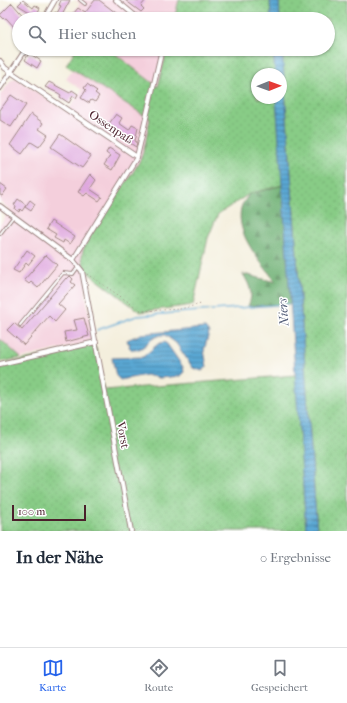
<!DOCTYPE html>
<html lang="de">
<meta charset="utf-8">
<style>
:root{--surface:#fff;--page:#f2f2f3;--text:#1f2937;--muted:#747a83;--line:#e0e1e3;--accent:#2563eb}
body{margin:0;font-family:"IM FELL French Canon",serif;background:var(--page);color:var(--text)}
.compass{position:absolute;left:251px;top:68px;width:36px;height:36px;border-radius:50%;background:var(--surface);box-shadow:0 1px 3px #0004;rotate:89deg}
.scale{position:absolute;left:12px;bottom:10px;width:74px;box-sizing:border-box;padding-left:4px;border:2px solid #4a1f2b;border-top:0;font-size:11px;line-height:14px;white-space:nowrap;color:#4a1f2b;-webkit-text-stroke:3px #fff;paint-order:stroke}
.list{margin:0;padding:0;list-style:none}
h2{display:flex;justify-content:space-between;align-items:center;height:52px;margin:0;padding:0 16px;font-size:17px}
h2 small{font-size:13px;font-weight:400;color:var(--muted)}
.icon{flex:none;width:22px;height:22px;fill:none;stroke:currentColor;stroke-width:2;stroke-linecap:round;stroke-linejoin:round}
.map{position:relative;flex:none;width:347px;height:531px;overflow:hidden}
.search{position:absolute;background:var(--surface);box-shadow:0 1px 3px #0004;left:12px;right:12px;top:12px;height:44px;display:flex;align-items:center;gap:10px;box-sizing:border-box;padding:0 14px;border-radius:22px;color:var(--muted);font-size:15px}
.sheet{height:116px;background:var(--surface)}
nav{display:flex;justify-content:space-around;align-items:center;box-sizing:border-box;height:56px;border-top:1px solid var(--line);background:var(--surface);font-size:11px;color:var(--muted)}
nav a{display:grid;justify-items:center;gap:2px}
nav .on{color:var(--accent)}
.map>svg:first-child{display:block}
</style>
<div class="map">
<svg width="347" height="531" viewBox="0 0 347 531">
<defs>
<pattern id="grass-dots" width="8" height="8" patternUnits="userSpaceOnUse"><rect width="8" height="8" fill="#88cc86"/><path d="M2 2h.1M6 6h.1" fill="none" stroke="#77af74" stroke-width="1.8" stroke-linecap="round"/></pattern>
<pattern id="forest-firs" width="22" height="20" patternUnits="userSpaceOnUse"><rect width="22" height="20" fill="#6eb073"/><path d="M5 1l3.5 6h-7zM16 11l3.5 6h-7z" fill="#5c8f5f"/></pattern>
<pattern id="water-rules" width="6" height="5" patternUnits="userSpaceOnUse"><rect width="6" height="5" fill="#5aa7d3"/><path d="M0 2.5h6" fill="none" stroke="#4c87ab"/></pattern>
</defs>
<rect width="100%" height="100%" fill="#fff"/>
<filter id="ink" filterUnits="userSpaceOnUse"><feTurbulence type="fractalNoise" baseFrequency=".025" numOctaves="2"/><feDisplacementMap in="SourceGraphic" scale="8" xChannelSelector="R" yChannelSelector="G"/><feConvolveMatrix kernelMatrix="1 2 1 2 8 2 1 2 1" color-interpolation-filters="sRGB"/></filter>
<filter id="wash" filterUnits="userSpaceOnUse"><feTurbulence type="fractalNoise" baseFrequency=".012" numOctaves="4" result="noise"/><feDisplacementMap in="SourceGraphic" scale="16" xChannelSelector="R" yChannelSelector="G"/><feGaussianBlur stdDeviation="0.9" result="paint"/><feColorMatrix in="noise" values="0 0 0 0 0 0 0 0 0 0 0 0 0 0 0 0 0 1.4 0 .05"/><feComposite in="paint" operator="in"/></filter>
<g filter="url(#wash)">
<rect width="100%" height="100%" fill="#f4efdd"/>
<g fill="#f4cfdc">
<path d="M75 0H179L174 19H70L80 3Z"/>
<path d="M109 49H167L158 87Z"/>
<path d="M73 70 150 119 141 158 106 213 87 238 82 257 85 267 86 296 93 339 90 342 21 358 0 340V225L10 210 0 202V95L12 79 16 78 67 112 82 90 66 79Z"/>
</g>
<g fill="url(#grass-dots)" stroke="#697658">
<path d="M179 0H270L271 19H174Z"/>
<path d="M279 0H347V531H317L282 49H328V19H280Z"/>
<path d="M76 49H109L158 87 167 49H273L275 74H257V98H276L283 185 249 194 218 214 208 238 193 305 140 312 87 272C85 268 82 263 82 258 80 238 131 181 141 158 146 146 147 131 150 119L66 65Z"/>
<path d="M0 339 21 358 0 362Z"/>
<path d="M92 345 96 348 104 390 296 375 306 531H0V365Z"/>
</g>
<path fill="url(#forest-firs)" stroke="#5c684f" d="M283 185 291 304 248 306C254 294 250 286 243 274L276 282C261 262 235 235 241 208 242 203 247 198 249 194Z"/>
<g fill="url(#water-rules)" stroke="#52637f">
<path d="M270 0H279L280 19H271Z"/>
<path d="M273 49H282L317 531H306L276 98H281V74H275Z"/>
<path d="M205 328 209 333 204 350 207 367 202 371 193 368 176 343 165 335C150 333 146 352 132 350L129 347 130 343H128L127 340 141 334Z"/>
<path d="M164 342 167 344 183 367 184 372 180 376 159 378 146 375 120 380 116 376 112 358 143 357 158 344Z"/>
</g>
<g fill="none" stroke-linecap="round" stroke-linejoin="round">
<path stroke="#5aa7d3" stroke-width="1.5" d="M97 330 137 316 288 304"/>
</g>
<g id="blocks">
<g fill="#dfa8de">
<path d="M23 0 33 8 35 5 40 8 36 16 18 5Z"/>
<path d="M61 0H70L60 19H54L51 18 55 12 57 13 61 6 59 5Z"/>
<path d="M95 0H99L124 19H69L78 8 85 13Z"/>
<path d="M125 0H146L141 6 144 9 141 12Z"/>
<path d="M12 3 26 19H19V26L16 29 6 18 4 19 0 15Z"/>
<path d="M29 53 41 61 37 68 25 60Z"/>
<path d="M49 82 70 93 72 90 78 94 76 98 73 96 69 103 60 97 61 95 58 93 45 87Z"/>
<path d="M87 84 97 91 95 93 99 96 95 102 91 100 89 103 81 98 86 90 84 88Z"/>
<path d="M11 95 26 105 11 127 0 120V110Z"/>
<path d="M31 114 43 123 39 129 48 135 39 147 31 142 22 154 10 145Z"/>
<path d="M116 114 122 118 119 123 129 130 132 125 138 128 135 141 137 142 136 147 106 128Z"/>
<path d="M60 134 91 156 82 168 51 147Z"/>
<path d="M109 148 120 155 112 170 104 165 110 156 106 153Z"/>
<path d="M90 174 96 180 90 189 102 197 99 201 87 193 84 196 78 192Z"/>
<path d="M0 184 7 189 2 196 0 195Z"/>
<path d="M18 199 26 205 22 211 20 209 19 212 15 209 16 206 14 205Z"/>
<path d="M30 200 35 204 31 211 25 207Z"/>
<path d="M51 221 75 237 70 244 64 240 63 243 54 238 56 235 46 229Z"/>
<path d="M27 250 35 256 28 265 26 263 19 273 13 270Z"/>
<path d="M46 255 57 265 38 288 31 282 29 284 24 280Z"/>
<path d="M70 276 73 279 71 282 75 285 58 304 65 310 55 322 49 316 24 345 7 330 14 323 22 330 66 278 67 279Z"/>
<path d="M84 318 89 336 66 342 64 332 77 330 74 320Z"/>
</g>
</g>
</g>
<g filter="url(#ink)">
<use href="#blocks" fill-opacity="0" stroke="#9f8784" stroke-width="1"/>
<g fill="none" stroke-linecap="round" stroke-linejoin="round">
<g stroke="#9f8784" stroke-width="4">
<g id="service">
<path d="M80 0 85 4"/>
<path d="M0 234 13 217"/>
<path d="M20 325 63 273 73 274 78 267"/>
</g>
</g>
<g stroke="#9f8784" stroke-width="6">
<g id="minor">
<path d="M116 0 139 19"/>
<path d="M44 19 55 0"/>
<path d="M0 61 5 68 137 157 73 260"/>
<path d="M0 88 26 49"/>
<path d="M137 157 162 49"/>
<path d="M0 206 73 260 82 271 131 531"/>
<path d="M0 364 96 342"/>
</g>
</g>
<path stroke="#9f8784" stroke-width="1" stroke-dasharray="1 3" stroke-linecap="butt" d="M87 274 142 311 180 309 201 304"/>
<use href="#service" stroke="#fff" stroke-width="2"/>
<use href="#minor" stroke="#fff" stroke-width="4"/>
</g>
</g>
<g text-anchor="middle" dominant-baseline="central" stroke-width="3" stroke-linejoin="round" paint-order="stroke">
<g font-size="12" fill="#4a1f2b" stroke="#fff">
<text transform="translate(111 127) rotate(34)">Ossenpaß</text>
<text transform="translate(123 435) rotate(80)">Vorst</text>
</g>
<g font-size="13" font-style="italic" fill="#515c77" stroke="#fff">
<text transform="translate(283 312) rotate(-94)">Niers</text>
</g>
</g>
</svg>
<svg class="compass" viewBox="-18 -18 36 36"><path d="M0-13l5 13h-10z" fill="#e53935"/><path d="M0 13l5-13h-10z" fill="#747a83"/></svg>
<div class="scale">100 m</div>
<div class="search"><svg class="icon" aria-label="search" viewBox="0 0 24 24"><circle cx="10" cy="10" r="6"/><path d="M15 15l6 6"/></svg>Hier suchen</div>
</div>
<section class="sheet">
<h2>In der Nähe<small>0 Ergebnisse</small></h2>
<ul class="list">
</ul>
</section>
<nav>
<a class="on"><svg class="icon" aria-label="map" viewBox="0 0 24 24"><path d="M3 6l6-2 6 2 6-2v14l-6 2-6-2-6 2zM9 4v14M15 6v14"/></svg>Karte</a>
<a><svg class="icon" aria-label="directions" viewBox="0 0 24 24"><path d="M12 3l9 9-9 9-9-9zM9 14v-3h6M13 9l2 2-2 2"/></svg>Route</a>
<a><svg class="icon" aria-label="saved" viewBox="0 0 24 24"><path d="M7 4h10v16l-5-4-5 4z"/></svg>Gespeichert</a>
</nav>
